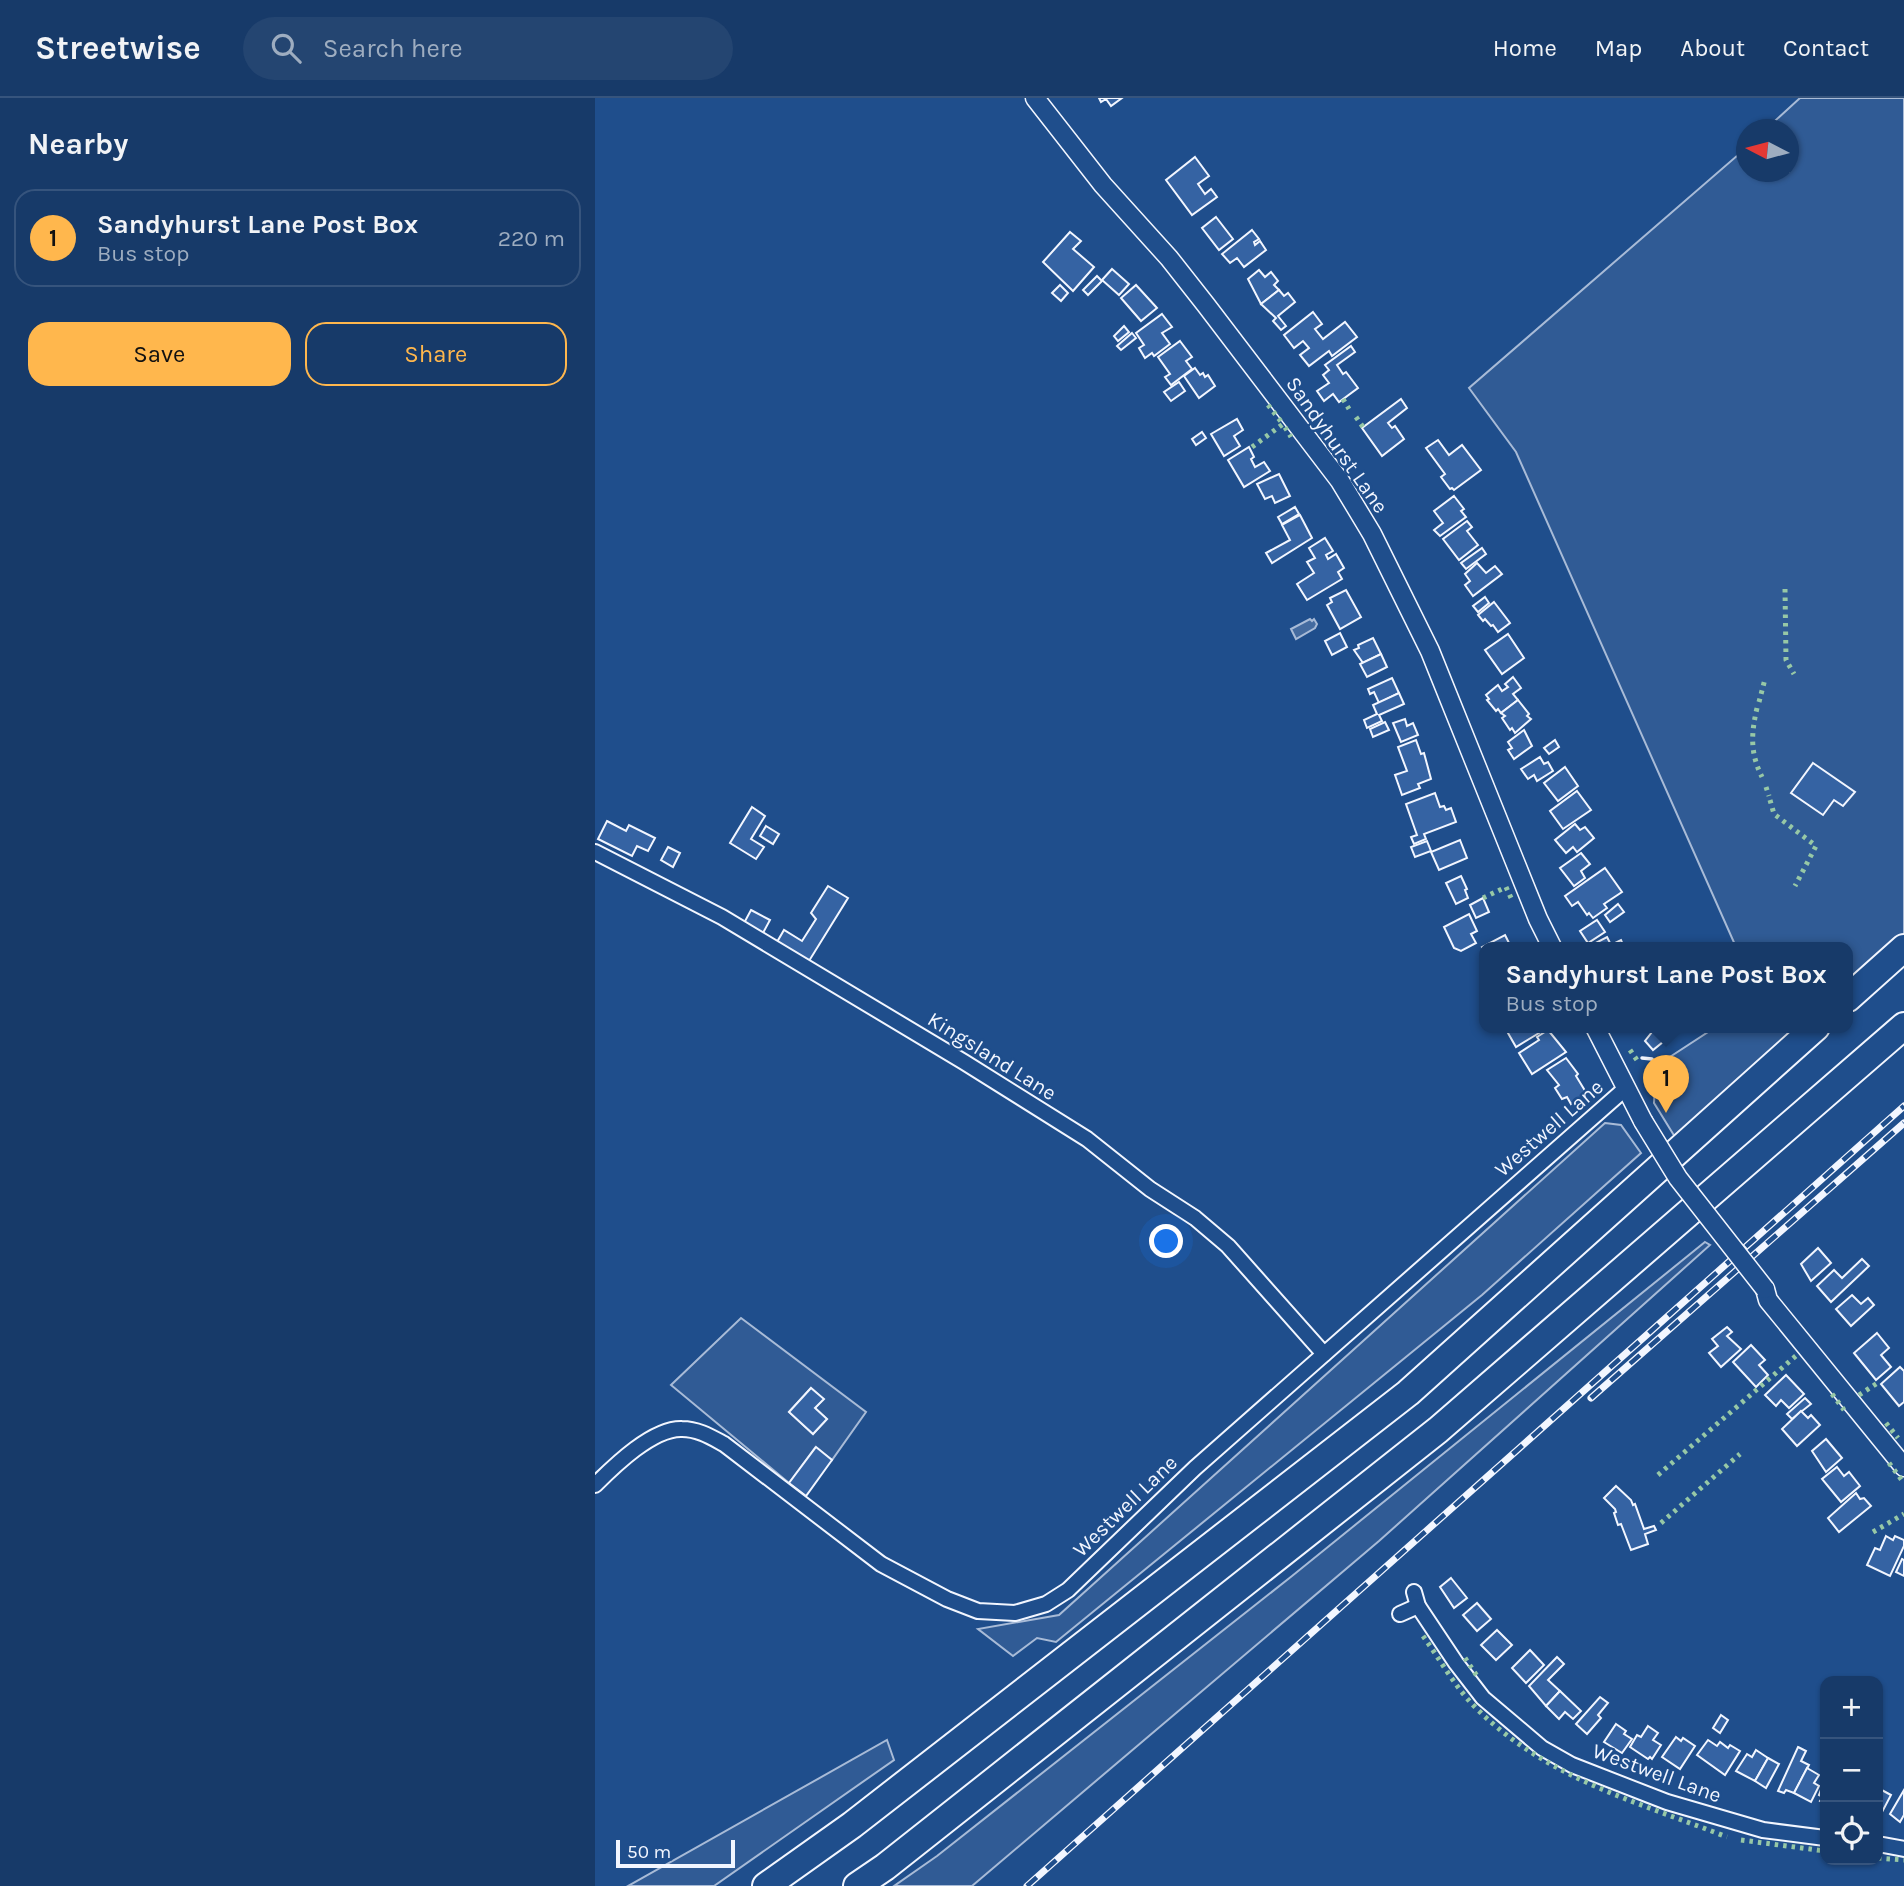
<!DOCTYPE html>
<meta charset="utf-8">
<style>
:root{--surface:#173a69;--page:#244571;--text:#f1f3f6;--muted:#9eadc0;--line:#36547d;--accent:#ffb74d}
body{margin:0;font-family:Karla,sans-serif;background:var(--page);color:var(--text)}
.controls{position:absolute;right:21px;bottom:21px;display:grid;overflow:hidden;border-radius:14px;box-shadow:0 2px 5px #0004}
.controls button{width:63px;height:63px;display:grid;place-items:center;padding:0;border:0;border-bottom:2px solid var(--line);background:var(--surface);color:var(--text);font:35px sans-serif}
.compass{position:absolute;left:1141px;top:21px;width:63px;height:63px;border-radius:50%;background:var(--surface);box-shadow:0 2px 5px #0004;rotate:276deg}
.scale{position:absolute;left:21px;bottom:18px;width:119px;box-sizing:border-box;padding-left:7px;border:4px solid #f2f6ff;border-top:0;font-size:19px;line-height:24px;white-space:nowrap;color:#f2f6ff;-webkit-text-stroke:5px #1f4e8c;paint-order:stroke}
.you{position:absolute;left:572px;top:1144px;width:24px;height:24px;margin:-18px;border:5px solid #fff;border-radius:50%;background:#1a73e8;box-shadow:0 0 0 10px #1a73e833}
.badge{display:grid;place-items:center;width:46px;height:46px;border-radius:50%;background:var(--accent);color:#111;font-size:23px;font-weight:700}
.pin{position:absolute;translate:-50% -58px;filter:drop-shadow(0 2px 4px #0008)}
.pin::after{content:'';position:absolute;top:37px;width:24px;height:21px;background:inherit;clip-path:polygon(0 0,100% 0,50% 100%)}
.popup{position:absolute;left:884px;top:844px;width:374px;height:91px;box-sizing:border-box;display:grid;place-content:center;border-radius:14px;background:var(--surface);filter:drop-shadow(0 2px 5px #0005);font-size:23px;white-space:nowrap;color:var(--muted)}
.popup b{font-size:26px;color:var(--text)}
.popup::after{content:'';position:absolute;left:50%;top:100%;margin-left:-14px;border:14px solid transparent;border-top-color:var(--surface)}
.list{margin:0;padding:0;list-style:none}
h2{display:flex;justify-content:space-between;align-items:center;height:91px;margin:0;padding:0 28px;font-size:30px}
h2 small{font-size:23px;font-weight:400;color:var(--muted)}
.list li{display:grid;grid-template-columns:46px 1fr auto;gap:21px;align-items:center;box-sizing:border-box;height:98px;margin:0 14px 14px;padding:0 14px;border:2px solid var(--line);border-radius:21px}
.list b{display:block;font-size:26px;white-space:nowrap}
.list p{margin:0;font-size:23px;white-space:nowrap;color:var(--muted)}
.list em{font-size:23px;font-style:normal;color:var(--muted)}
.actions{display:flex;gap:14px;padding:21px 28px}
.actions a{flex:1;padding:16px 0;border:2px solid var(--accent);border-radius:21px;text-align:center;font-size:24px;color:var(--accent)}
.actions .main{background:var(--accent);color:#111}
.icon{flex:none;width:38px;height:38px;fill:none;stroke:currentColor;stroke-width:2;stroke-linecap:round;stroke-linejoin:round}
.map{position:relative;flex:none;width:1309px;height:1788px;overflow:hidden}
header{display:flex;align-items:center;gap:42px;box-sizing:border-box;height:98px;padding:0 35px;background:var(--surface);border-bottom:2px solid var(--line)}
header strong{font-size:33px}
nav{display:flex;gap:38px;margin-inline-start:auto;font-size:24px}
.search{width:490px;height:63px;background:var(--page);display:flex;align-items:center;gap:18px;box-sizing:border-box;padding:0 24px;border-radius:38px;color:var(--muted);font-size:26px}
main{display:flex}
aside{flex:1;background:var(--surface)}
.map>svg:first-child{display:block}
</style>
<header>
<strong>Streetwise</strong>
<div class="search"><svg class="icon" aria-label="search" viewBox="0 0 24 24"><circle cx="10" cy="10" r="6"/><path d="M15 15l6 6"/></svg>Search here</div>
<nav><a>Home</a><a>Map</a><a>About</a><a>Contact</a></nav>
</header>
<main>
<aside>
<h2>Nearby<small></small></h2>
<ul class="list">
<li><span class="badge">1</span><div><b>Sandyhurst Lane Post Box</b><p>Bus stop</p></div><em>220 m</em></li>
</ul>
<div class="actions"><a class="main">Save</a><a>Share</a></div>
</aside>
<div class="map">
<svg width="1309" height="1788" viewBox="0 0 1309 1788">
<rect width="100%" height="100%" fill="#1f4e8c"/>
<g fill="#305b95" stroke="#a8bbd7" stroke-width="2" fill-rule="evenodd">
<path d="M1205 0H1309V840L1253 889V849H1141L921 354 874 290 1151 50 1152 74H1194V32L1171 31Z"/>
<path d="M1112 929H1206L1080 1039 1059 1005 1061 968 1113 934Z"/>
<path d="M1010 1025 1026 1027 1046 1055 887 1197 461 1544 442 1540 418 1558 383 1531 464 1517Z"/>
<path d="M1110 1144 1115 1147 784 1443 377 1788H299L342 1758 697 1478Z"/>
<path d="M146 1220 271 1314 237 1362 220 1350 194 1385 76 1287ZM216 1290 228 1301 220 1310 232 1321 218 1336 194 1314Z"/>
<path d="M292 1642 299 1662 119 1788H33Z"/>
</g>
<path fill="#446ba0" stroke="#a8bbd7" stroke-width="2" d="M715 521 717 523 719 521 722 526 720 530 701 541 696 531Z"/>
<g fill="#3563a3" stroke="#f2f6ff" stroke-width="2">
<path d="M504 0H527L516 8 511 1 506 4Z"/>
<path d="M600 59 614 78 603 86 610 96 616 91 622 99 597 117 571 82Z"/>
<path d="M621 119 638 141 624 152 607 130Z"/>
<path d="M657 132 664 141 659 144 660 147 665 143 671 152 649 169 642 160 635 165 627 156Z"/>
<path d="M475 134 486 143 478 151 499 169 478 193 448 164Z"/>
<path d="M517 171 534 186 524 197 507 182Z"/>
<path d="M664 172 670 179 676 174 683 183 679 187 684 192 666 206 653 181Z"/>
<path d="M502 178 507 183 493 197 488 192Z"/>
<path d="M465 187 473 195 466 203 457 195Z"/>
<path d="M541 187 562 210 546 223 526 200Z"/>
<path d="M684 192 689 198 693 195 700 204 683 218 691 228 686 232 678 223 681 220 666 206Z"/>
<path d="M718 214 727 226 720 231 728 241 750 224 762 239 737 258 734 253 714 268 705 257 714 250 708 243 699 250 689 237Z"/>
<path d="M567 216 577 229 567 235 575 246 559 258 557 255 550 260 544 250 549 247 541 235Z"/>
<path d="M529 228 534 234 523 243 519 238Z"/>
<path d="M537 235 541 240 526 252 522 248Z"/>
<path d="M585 243 597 259 591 263 597 271 576 287 570 279 575 276 563 259Z"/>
<path d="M756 248 760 254 742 267 748 276 751 274 763 290 744 304 738 296 729 303 722 293 734 285 728 277 734 272 730 267Z"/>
<path d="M600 270 605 277 608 275 610 279 613 277 620 288 604 300 589 278Z"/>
<path d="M584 284 590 293 576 303 569 294Z"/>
<path d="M806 301 812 310 793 325 797 330 800 328 809 341 787 358 767 330Z"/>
<path d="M642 321 648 332 639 338 645 348 629 358 616 336Z"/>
<path d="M607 334 611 340 601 347 597 341Z"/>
<path d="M843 342 854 357 867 347 886 372 859 392 857 390 855 391 846 379 850 376 831 350Z"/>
<path d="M654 349 659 359 656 361 660 369 669 364 675 373 649 389 633 362Z"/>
<path d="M684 376 695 398 680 405 677 398 670 401 662 386Z"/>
<path d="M859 398 869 411 866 413 871 419 845 438 839 432 848 425 839 413Z"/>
<path d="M700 409 704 416 687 426 683 419Z"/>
<path d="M705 417 717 440 677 465 671 455 695 442 687 427Z"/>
<path d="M872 423 877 429 872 433 883 447 864 462 848 441Z"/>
<path d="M730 440 738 453 731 457 733 461 741 456 749 470 743 474 747 481 712 502 702 486 719 475 712 464 720 460 714 450Z"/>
<path d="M887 450 891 456 871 471 866 465Z"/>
<path d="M882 465 891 475 900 468 907 476 878 498 870 487 875 483 870 476Z"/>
<path d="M751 492 766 519 745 531 732 507 737 504 735 500Z"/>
<path d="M890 499 894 505 883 514 878 508Z"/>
<path d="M899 504 915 525 903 534 898 527 896 528 890 521 888 523 883 517Z"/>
<path d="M745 535 752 549 737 557 730 543Z"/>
<path d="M913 536 929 560 907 576 890 552Z"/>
<path d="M778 540 786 556 768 565 759 552 764 550 763 547Z"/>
<path d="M786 556 792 569 772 579 765 566Z"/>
<path d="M918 579 926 590 918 596 923 602 906 615 903 611 901 613 892 602 894 601 891 597 903 587 907 593 913 589 910 586Z"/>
<path d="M797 580 804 595 784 605 779 594 775 596 773 591Z"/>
<path d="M804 595 809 606 784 617 787 623 772 630 769 622 782 616 778 607Z"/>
<path d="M923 602 934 616 932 618 936 621 920 635 917 630 915 632 907 620 910 618 906 615Z"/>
<path d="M810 621 812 628 818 625 823 637 806 644 798 625Z"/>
<path d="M790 624 794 632 778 639 775 631Z"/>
<path d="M929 632 937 648 919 661 913 652 917 650 913 644Z"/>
<path d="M821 642 826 656 829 655 836 681 823 686 825 690 807 697 800 677 812 673 803 649Z"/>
<path d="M960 642 964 649 954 656 949 650Z"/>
<path d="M945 659 949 666 953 664 958 673 942 683 939 677 933 681 926 671Z"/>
<path d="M1218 665 1260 694 1248 708 1239 702 1228 717 1196 695Z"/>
<path d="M970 669 983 688 963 703 949 685Z"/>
<path d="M982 693 996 712 968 731 955 713Z"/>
<path d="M840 695 845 709 849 708 851 712 856 710 861 724 829 736 831 741 819 746 816 739 822 737 811 706Z"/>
<path d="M157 709 170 718 156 741 169 749 161 761 135 745Z"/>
<path d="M12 723 31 733 34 727 60 740 53 753 42 748 37 758 3 741Z"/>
<path d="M980 726 985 732 990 729 999 740 982 754 978 749 971 755 960 742Z"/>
<path d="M171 728 184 736 178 746 165 738Z"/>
<path d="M865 742 872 760 844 772 836 754Z"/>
<path d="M832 743 836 753 820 759 816 749Z"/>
<path d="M73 749 85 755 78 769 66 762Z"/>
<path d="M986 755 995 766 986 773 990 780 979 788 965 770Z"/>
<path d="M1010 770 1027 794 1009 806 1012 810 998 820 994 815 992 817 983 804 977 808 970 798Z"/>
<path d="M866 778 872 791 870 792 873 800 861 806 851 785Z"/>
<path d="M233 788 253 800 214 863 182 844 189 832 207 843 221 821 216 815Z"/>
<path d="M888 800 894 814 881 820 875 807Z"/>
<path d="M1023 806 1029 814 1015 824 1010 817Z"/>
<path d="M156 812 175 822 168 835 149 825Z"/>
<path d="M874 816 882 833 876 836 881 845 866 853 859 850 849 829Z"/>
<path d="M1002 822 1010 834 993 845 985 833Z"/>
<path d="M910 837 916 849H889V852L887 849Z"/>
<path d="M1012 839 1016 847 1026 842 1029 849H993Z"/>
<path d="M922 929H945L942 932 944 935 921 949 913 935Z"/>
<path d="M1061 929H1071L1069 933 1074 939 1058 952 1050 943Z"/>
<path d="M953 932 971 954 937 976 924 955 944 942 942 939Z"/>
<path d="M971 960 983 976 981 978 992 996 976 1006 972 999 967 1001 960 990 964 987 952 972Z"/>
<path d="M1223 1150 1236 1165 1216 1183 1206 1166Z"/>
<path d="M1267 1161 1274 1168 1236 1204 1222 1188 1239 1172 1247 1180Z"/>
<path d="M1257 1197 1266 1206 1273 1200 1279 1207 1256 1228 1241 1211Z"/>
<path d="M1132 1229 1137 1234 1132 1238 1146 1251 1126 1269 1114 1255 1123 1248 1117 1241Z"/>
<path d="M1282 1235 1294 1250 1286 1257 1296 1269 1281 1282 1259 1255Z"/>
<path d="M1156 1247 1170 1262 1164 1267 1173 1277 1161 1289 1138 1264Z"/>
<path d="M1305 1269 1309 1273V1304L1304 1308 1286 1286Z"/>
<path d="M1191 1277 1209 1296 1194 1310 1186 1302 1181 1308 1170 1297Z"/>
<path d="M216 1290 229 1301 220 1310 232 1321 218 1336 194 1314Z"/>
<path d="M1210 1300 1216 1306 1197 1321 1192 1316Z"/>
<path d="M1206 1313 1213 1320 1216 1317 1225 1327 1202 1348 1187 1331Z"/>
<path d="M1231 1341 1247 1360 1231 1374 1217 1353Z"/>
<path d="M221 1349 237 1362 211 1398 194 1385Z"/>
<path d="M1242 1369 1249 1378 1254 1374 1265 1388 1246 1404 1227 1381Z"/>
<path d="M1021 1388 1036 1402 1038 1407 1040 1406 1049 1431 1059 1428 1061 1432 1050 1436 1053 1446 1036 1452 1026 1426 1023 1427 1019 1415 1021 1414 1020 1411 1009 1400Z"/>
<path d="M1261 1395 1265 1401 1269 1400 1276 1408 1244 1434 1233 1420Z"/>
<path d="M1291 1438 1298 1442 1300 1438 1309 1442V1448L1295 1478 1272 1467 1280 1450 1285 1452Z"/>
<path d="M1307 1461 1309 1462V1478L1301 1474Z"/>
<path d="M856 1480 872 1500 859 1510 845 1489Z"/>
<path d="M882 1505 896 1521 882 1533 868 1517Z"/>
<path d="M902 1532 917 1547 901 1562 886 1547Z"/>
<path d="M935 1552 949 1567 931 1585 917 1570Z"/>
<path d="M962 1559 969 1566 953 1582 965 1593 951 1608 934 1588Z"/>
<path d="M965 1593 986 1613 978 1621 970 1614 964 1621 951 1608Z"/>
<path d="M1005 1599 1013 1605 1003 1617 1006 1620 992 1636 981 1626Z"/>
<path d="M1126 1617 1133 1622 1125 1635 1118 1630Z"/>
<path d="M1021 1626 1031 1633 1029 1636 1037 1641 1027 1655 1009 1644Z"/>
<path d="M1053 1628 1063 1635 1058 1642 1066 1647 1057 1661 1055 1659 1053 1661 1035 1649 1042 1637 1046 1639Z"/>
<path d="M1081 1639 1086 1643 1088 1640 1100 1648 1085 1671 1067 1659Z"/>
<path d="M1113 1642 1122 1648 1125 1644 1133 1650 1135 1647 1145 1653 1130 1677 1102 1657Z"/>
<path d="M1203 1649 1211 1653 1206 1663 1214 1667 1199 1695 1191 1692 1189 1695 1183 1693Z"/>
<path d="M1161 1652 1173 1660 1160 1683 1141 1673 1152 1656 1157 1659Z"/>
<path d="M1173 1660 1184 1666 1171 1690 1160 1683Z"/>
<path d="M1212 1670 1224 1677 1219 1685 1224 1688 1216 1704 1199 1695Z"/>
<path d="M1229 1684H1230V1706L1225 1703 1228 1699 1224 1697Z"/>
<path d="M1283 1690 1296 1697 1285 1718 1283 1717Z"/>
<path d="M1309 1692V1717L1305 1724 1295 1716Z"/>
</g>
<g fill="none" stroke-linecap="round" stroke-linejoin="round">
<g stroke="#f2f6ff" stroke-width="18">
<g id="minor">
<path d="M0 754 127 819 369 964 492 1041 555 1091 600 1120 633 1148 729 1256"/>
<path d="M0 1387C20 1367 58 1330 87 1331 103 1331 116 1339 129 1346L286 1466 352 1501 383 1513 420 1515 451 1506 473 1492 600 1370 1031 990"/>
<path d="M819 1494 823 1508 861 1565 888 1600 947 1650 977 1667 1072 1704 1168 1732 1230 1740"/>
<path d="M805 1516 823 1508"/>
<path d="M1283 1746 1309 1751"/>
</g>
</g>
<g stroke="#f2f6ff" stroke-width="21">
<g id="tertiary">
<path d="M440 0 508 87 574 160 611 207 745 383 777 436 835 553 943 821 957 849"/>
<path d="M1000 929 1048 1023"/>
<path d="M1170 1191 1173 1202 1309 1369"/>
</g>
</g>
<g stroke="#f2f6ff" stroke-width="30">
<g id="motorway">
<path d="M1253 900 1309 850"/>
<path d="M171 1788 257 1727 813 1295 1221 929"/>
<path d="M262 1788 290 1769 843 1332 1309 928"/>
</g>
</g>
<use href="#minor" stroke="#1f4e8c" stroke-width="14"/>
<use href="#tertiary" stroke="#1f4e8c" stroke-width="18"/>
<use href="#motorway" stroke="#1f4e8c" stroke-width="26"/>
<g stroke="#f2f6ff" stroke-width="7">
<g id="rail">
<path d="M996 1300 1309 1025"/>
<path d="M432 1788 1309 1008"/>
</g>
</g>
<use href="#rail" stroke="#1f4e8c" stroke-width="4.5" stroke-dasharray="13" stroke-linecap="butt"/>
<g stroke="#f2f6ff" stroke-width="21" stroke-linecap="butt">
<path id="tertiary-bridge" d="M1048 1023 1083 1080 1170 1191"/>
</g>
<use href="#tertiary-bridge" stroke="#1f4e8c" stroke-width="18"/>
<g stroke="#97c8a6" stroke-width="5" stroke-dasharray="3.5 5" stroke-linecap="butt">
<path d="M748 301 754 311"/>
<path d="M673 307 688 326"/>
<path d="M761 319 768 329"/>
<path d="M657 349 688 326 696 339"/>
<path d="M1190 491 1191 562 1199 576"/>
<path d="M1164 604 1170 581"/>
<path d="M1162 610C1156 636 1155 655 1167 679"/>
<path d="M1171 689 1174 698"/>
<path d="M1175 702 1179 716 1221 748 1200 788"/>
<path d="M888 800 911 789 917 802"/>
<path d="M1035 952 1044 965"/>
<path d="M1237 1296 1249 1312"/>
<path d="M1264 1297 1284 1284"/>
<path d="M1291 1325 1303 1340"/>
<path d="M1294 1365 1309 1385"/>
<path d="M1063 1377 1203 1256"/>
<path d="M1066 1425 1145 1356"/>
<path d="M1278 1434 1309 1416"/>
<path d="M828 1538C844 1560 859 1587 878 1607 949 1680 1040 1703 1132 1739"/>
<path d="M870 1560 882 1578"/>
<path d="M1146 1742 1230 1753"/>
<path d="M1283 1760 1309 1762"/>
</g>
<path stroke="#f2f6ff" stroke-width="3.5" d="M1047 960 1057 961 1058 965 1066 961"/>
</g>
<g text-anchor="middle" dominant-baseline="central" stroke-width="5" stroke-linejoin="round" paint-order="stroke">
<g font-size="21" fill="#f2f6ff" stroke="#1f4e8c">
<text transform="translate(742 347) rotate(55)">Sandyhurst Lane</text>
<text transform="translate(397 958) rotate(32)">Kingsland Lane</text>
<text transform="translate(954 1030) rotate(-41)">Westwell Lane</text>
<text transform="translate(530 1408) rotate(-44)">Westwell Lane</text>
<text transform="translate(1062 1675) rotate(20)">Westwell Lane</text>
</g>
</g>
</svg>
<div class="controls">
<button>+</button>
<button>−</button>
<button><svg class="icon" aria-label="locate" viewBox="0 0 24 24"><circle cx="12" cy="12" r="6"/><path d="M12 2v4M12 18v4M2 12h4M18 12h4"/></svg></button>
</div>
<svg class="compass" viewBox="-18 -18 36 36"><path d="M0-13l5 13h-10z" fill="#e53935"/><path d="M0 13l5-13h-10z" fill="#9eadc0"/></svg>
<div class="scale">50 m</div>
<div class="you"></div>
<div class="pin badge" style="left:1071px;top:1015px">1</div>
<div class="popup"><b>Sandyhurst Lane Post Box</b>Bus stop</div>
</div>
</main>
